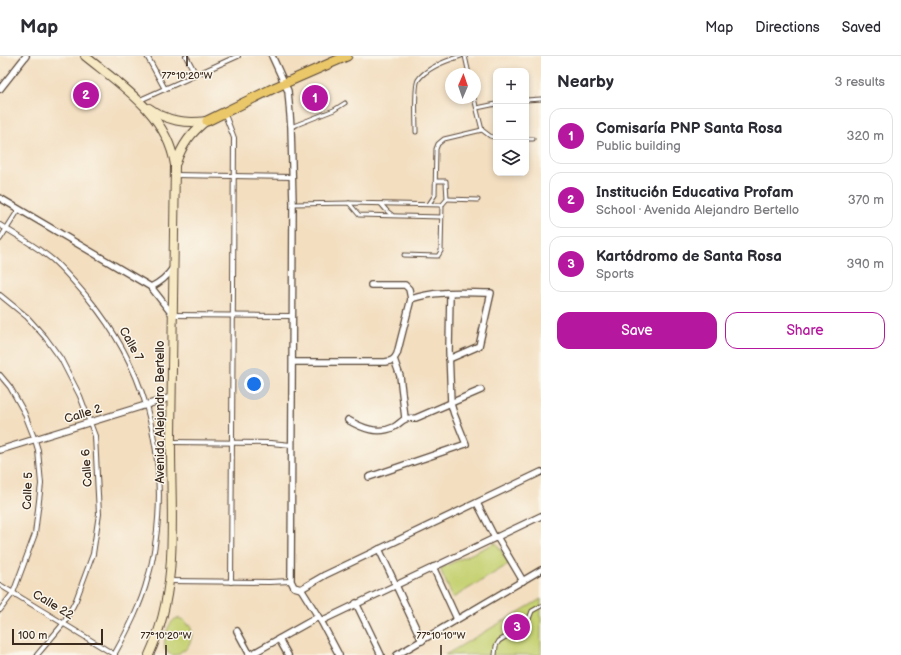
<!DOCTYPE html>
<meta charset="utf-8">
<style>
:root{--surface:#fff;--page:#f7f7f7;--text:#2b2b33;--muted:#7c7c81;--line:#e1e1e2;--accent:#b5179e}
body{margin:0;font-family:"Balsamiq Sans",sans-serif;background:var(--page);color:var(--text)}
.controls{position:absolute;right:12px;top:12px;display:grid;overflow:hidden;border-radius:8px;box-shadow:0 2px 6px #0003}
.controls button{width:36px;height:36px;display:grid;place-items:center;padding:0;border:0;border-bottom:1px solid var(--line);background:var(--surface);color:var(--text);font:20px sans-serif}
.compass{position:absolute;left:445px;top:12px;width:36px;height:36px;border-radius:50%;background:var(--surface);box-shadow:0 2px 6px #0003;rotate:2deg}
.scale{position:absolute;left:12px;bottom:10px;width:91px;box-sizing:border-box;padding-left:4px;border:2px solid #3b2a1e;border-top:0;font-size:11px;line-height:14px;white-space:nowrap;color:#3b2a1e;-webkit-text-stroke:3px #fbf7ec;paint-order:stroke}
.you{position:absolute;left:254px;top:328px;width:14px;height:14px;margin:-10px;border:3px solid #fff;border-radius:50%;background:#1a73e8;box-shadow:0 0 0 6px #1a73e833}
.badge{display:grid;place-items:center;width:26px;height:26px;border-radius:50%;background:var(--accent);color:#fff;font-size:13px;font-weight:700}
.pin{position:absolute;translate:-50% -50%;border:2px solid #fff;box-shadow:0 1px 4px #0006}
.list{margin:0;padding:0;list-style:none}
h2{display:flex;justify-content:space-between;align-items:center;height:52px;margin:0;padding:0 16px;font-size:17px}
h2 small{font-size:13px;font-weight:400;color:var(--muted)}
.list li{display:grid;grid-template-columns:26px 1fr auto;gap:12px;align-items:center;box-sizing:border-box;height:56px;margin:0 8px 8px;padding:0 8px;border:1px solid var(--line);border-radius:12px}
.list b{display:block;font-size:15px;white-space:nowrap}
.list p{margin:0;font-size:13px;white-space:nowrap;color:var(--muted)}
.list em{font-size:13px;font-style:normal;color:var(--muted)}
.actions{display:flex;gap:8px;padding:12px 16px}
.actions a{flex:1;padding:9px 0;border:1px solid var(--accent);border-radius:12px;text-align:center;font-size:14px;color:var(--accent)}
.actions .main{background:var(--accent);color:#fff}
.icon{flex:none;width:22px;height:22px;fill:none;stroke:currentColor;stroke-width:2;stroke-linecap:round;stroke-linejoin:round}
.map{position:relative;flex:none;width:541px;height:599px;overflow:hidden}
header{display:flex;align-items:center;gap:24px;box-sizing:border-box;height:56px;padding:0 20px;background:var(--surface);border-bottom:1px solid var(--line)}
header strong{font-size:19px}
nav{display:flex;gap:22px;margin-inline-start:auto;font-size:14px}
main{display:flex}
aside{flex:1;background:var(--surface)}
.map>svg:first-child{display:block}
</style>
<header>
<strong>Map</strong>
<nav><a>Map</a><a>Directions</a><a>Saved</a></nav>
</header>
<main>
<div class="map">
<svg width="541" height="599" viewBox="0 0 541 599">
<rect width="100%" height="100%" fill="#fbf7ec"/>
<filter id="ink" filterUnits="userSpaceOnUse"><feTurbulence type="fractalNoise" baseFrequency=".025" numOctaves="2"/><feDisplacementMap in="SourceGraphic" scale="8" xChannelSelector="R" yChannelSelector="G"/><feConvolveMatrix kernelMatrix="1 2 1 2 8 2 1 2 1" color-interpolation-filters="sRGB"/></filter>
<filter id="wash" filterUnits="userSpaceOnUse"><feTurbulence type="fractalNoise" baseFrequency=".012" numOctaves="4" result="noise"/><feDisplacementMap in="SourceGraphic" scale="16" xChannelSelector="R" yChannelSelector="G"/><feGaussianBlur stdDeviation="0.9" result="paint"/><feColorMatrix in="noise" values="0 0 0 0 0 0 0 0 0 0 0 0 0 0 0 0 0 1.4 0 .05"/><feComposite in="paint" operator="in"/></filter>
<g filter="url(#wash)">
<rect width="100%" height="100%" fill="#f3dec0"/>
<g fill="#c6d273" stroke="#807e48">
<path d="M495 487 497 488 509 508 453 542 441 515V512Z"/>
<path d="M541 543V599H445Z"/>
<path d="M177 562 184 564 188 570 190 569C194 579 191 588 184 595L183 594 177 599H171L165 594C163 583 167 567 177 562Z"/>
</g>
</g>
<g filter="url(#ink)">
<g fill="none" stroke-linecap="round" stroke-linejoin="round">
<g stroke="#574536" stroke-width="5">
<g id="service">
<path d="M465 0 469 18"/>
<path d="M474 42 482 74 490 80 496 82"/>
<path d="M526 44 541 43"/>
<path d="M477 52 496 48"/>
<path d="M291 71 334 54 345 47"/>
<path d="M416 76C416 66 414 30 418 24 426 12 448 4 461 0"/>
<path d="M526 83H533"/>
<path d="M447 143 478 144"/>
<path d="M349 147 359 159 442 161"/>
<path d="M294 148 349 147 442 149 447 143 446 126V125H436"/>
<path d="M381 148 387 155 392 159"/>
<path d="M429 148 435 139 436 93 438 88 444 83 482 74"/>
<path d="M404 199 436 200H438L441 195 442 149"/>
<path d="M495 599 496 590 499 585 527 568 532 555 541 550"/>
</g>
</g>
<g stroke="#574536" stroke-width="6">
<g id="pedestrian">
<path d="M147 0 165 33"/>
<path d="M186 0 196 19"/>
<path d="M140 44 238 0"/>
<path d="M224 56 234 82 231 526"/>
<path d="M175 119 292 121"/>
<path d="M0 169C18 180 37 191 53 204 66 216 77 229 88 242 143 308 166 389 157 474 155 490 153 506 148 521 141 549 128 574 114 599"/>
<path d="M0 183 19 153"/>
<path d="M0 239 27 261 45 281 61 303 80 340 95 380 99 458 93 498 76 544 64 567 37 599"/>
<path d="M173 259 292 260"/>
<path d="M0 319 10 331 24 356 35 384 38 394 41 428 35 478 13 537 0 554"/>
<path d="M171 386 271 387 291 389"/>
<path d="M170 525 269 526 291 525"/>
<path d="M0 529 115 599"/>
</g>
</g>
<g stroke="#574536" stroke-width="8">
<g id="minor">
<path d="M272 0 288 35 291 71 293 148 291 525 294 531 301 533 321 565 339 599"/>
<path d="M0 33 26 0"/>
<path d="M0 142 151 231 172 258"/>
<path d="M371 229H405L409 233 411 243"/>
<path d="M151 231C161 226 167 221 173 212"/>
<path d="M394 303 400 320 405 362"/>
<path d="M293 306H385C392 305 394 304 397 298L411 243C437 234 465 237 491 237L479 290 449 303"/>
<path d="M348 364C362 372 378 379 394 371 405 364 401 362 416 362L481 334"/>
<path d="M0 394 172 341"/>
<path d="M369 421 466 388 454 358 451 348 449 294 450 237"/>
<path d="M477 447 495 482"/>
<path d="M497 481 523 525"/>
<path d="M379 493 422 585"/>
<path d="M433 511 457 563"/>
<path d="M301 533 325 519 541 416"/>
<path d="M356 547 381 599"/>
<path d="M321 565 541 460"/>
<path d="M237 575 250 599"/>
<path d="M279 583 288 599"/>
<path d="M250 599 318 561"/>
<path d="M397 599 541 514"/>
</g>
</g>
<g stroke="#574536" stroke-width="10">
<g id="secondary">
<path d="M85 0C122 30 167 58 175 109 173 199 172 289 171 379 170 452 181 530 149 599"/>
<path d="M149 52C167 65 185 68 207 65"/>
<path d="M176 107C182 89 191 77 206 65"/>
</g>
</g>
<g stroke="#574536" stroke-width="11">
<path id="primary" d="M207 65 276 31 347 0"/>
</g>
<use href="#service" stroke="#fff" stroke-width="3"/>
<use href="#pedestrian" stroke="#fff" stroke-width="4"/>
<use href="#minor" stroke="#fff" stroke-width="5.5"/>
<use href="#secondary" stroke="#f7e9c3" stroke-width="8"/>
<use href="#primary" stroke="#eac769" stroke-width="9"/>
</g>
</g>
<path fill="none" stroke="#3b2a1e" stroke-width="1.5" d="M187 10V0M166 599V589M441 599V589"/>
<g text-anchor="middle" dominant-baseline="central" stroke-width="3" stroke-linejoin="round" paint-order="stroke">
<g font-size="12" fill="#3b2a1e" stroke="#fbf7ec">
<text transform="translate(131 288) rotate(61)">Calle 7</text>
<text transform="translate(160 356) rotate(-90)">Avenida Alejandro Bertello</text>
<text transform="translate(83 358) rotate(-17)">Calle 2</text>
<text transform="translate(87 412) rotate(-94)">Calle 6</text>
<text transform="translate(28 435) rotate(-88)">Calle 5</text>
<text transform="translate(53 549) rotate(31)">Calle 22</text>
</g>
</g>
<g font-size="10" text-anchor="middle" fill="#3b2a1e" stroke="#fbf7ec" stroke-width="3" stroke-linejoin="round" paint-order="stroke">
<text x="187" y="23">77°10'20"W</text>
<text x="166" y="583">77°10'20"W</text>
<text x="441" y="583">77°10'10"W</text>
</g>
</svg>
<div class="controls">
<button>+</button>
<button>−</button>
<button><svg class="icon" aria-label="layers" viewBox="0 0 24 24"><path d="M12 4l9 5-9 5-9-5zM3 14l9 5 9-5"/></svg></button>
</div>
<svg class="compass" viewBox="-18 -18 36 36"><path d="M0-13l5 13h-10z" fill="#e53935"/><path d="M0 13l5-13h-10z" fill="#7c7c81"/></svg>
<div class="scale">100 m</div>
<div class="you"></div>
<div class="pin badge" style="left:315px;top:42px">1</div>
<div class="pin badge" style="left:86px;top:39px">2</div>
<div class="pin badge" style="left:517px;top:571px">3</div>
</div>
<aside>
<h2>Nearby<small>3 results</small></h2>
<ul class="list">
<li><span class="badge">1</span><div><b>Comisaría PNP Santa Rosa</b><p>Public building</p></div><em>320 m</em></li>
<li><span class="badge">2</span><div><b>Institución Educativa Profam</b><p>School · Avenida Alejandro Bertello</p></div><em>370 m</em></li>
<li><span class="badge">3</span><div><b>Kartódromo de Santa Rosa</b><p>Sports</p></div><em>390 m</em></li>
</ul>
<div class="actions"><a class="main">Save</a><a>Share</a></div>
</aside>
</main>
